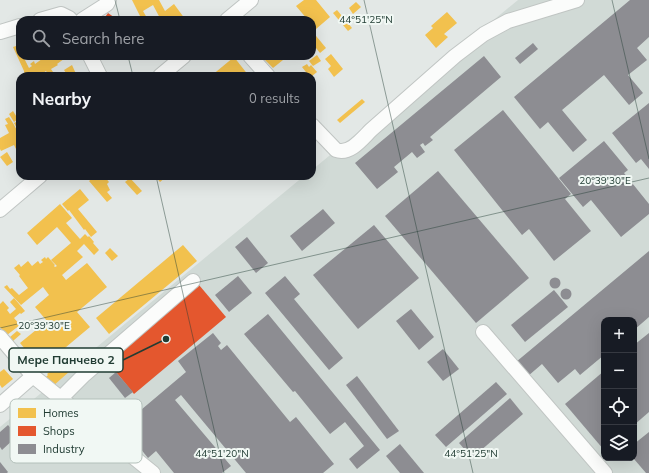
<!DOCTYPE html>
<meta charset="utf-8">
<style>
:root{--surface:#171b24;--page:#242831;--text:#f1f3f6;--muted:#9ea1a6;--line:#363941}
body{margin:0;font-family:Mulish,sans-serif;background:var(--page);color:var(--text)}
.controls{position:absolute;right:12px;bottom:12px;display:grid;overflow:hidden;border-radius:8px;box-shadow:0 4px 16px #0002}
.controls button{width:36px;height:36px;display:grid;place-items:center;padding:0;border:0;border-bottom:1px solid var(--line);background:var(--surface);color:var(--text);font:20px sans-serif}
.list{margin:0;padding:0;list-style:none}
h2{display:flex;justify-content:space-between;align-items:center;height:52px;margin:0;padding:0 16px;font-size:17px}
h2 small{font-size:13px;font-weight:400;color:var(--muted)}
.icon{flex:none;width:22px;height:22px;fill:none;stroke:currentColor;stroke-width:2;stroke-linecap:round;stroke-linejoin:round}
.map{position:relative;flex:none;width:649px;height:473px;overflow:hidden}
.search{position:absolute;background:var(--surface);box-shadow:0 4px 16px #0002;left:16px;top:16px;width:300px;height:44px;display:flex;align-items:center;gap:10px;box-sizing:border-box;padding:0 14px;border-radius:12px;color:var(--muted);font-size:15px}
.panel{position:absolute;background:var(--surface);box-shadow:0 4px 16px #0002;left:16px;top:72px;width:300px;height:108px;border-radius:12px}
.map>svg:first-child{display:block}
</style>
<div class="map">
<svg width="649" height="473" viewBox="0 0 649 473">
<rect width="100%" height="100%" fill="#e3e8e6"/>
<path fill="#d1dad6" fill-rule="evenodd" d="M518 0H649V473H0V427L304 176H312V170ZM604 320H634V458H604Z"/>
<g fill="#f2c14e">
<path d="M132 0H159L165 11 174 4 185 19 184 20H170L167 16 166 17 168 20H161L153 5 143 11 147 18 142 20Z"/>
<path d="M304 0H316L330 17 316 29 312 25V20H308L296 6Z"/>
<path d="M356 2 361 7 353 14 349 8Z"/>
<path d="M337 10 352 28 348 31 333 13Z"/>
<path d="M447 12 457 23 444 34 448 37 436 48 425 35 433 28 431 26Z"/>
<path d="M312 31 326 48 320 53 312 43Z"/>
<path d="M19 45 20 56H23L29 68 32 66 30 64 34 61 35 64 46 56H68L57 64 58 65 51 69 55 75 53 76H49L46 71 39 76H26L24 72V71L13 47Z"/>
<path d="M331 54 343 69 334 77 328 69 331 66 325 59Z"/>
<path d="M317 55 321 61 313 66 309 61Z"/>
<path d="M261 56H288L273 68Z"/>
<path d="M234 57 249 76H211Z"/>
<path d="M307 64 309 67 311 65 317 72 312 76H309L302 67Z"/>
<path d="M72 65 77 76H68L64 70Z"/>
<path d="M362 99 365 102 340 123 337 120Z"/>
<path d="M13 111 18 119 14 122 9 114Z"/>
<path d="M9 117 13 123 11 124 13 123 20 136V157L14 145 1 151 0 149V138L9 133 5 125 8 124 5 119Z"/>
<path d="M20 120V134L14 123Z"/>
<path d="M7 152 13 162 7 166 0 157Z"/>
<path d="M95 176H104L109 182 107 184 110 190 107 192 112 198 107 202 89 181Z"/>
<path d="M155 176H172L168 179 166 177 160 182Z"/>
<path d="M130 178 142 191 137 195 125 182Z"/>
<path d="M80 189 89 200 78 209 97 232 91 237 85 229 84 230 69 210 68 211 62 204Z"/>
<path d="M60 204 72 218 66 223 80 239 85 234 88 237 89 236 94 242 93 243 99 250 94 255 84 244 77 251 83 257 62 275 66 280 87 263 107 287 77 312 90 327 41 368 20 343 47 321 35 307 49 295 43 287 21 305 4 287 7 285 10 289 12 288 19 295 28 288 19 276 20 275 14 268 19 264 21 267 28 261 32 266 38 261 40 264 43 262 41 260 45 257 46 259 48 257 55 265 54 266 55 267 57 266 51 260 71 243 57 227 37 245 27 233Z"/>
<path d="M183 245 197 261 109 334 96 318Z"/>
<path d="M110 248 118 256 112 261 105 253Z"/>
<path d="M14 298 25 311 21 314 20 313 14 318 20 325 7 335 0 327V304L3 301 9 308 7 310 10 314 16 309 10 302Z"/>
<path d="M17 331 21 334 13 341 10 337Z"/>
<path d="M62 361 70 371 53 386 46 377 48 375 47 374Z"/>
<path d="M4 369 13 379 2 388 0 385V372Z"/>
</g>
<g fill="#e4572e">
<path d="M108 13 118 20H103Z"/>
<path d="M199 285 226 317 134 394 107 361Z"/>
</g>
<g fill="#8d8d92">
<path d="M630 0H649V37L637 48 647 60 628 75 643 93 629 105 604 75 562 110 587 140 573 152 548 122 540 129 514 97Z"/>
<path d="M533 43 538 49 520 64 515 58Z"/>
<path d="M484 56 501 77 430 137 433 140 425 146 423 143 420 145 425 152 417 158 412 152 394 167 398 172 377 189 355 163Z"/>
<path d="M649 103V169L641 159 636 163 612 133Z"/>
<path d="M503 110 571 194 565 199 591 231 554 261 529 229 522 235 454 150Z"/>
<path d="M604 141 628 170 624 173 649 204V214L621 237 591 200 583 207 559 178Z"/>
<path d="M438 171 529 278 476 323 385 216Z"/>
<path d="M323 209 335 223 302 251 290 236Z"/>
<path d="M374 225 419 278 358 329 313 275Z"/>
<path d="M247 237 268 263 256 273 235 247Z"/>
<path d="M649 251V317L634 330V320H604V355L580 375 575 369 558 383 542 364 528 376 516 362Z"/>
<path d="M238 276 252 293 229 312 215 295Z"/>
<path d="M285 276 300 294 294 299 343 358 329 370 265 293Z"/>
<circle cx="555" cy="283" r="5.5"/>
<circle cx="566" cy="294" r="5.5"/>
<path d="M554 290 568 307 525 342 511 325Z"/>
<path d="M411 309 434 337 419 350 396 321Z"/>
<path d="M268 314 380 450 357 469 349 459 364 446 345 422 330 434 295 391 293 392 244 334Z"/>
<path d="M213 333 221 343 218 346 221 350 227 345 290 422 296 417 334 464 323 473H246L181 395 175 400 231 466 222 473H174L156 451 148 458 119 422 132 411 135 415 186 372 178 361Z"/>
<path d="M649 333V412L634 425V345Z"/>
<path d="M443 349 459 369 443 381 427 362Z"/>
<path d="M604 371V450L565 404Z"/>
<path d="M116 372 133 392 125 398 109 378Z"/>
<path d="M357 376 399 431 387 439 346 385Z"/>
<path d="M496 382 507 394 446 447 435 435Z"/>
<path d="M510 398 523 414 472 458 459 443Z"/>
<path d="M8 425 15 433 12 436 15 438 2 450 0 447V432Z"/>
<path d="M649 432V473H646L634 459V444Z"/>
<path d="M400 444 424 473H400L386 456Z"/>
<path d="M0 462 8 472 7 473H0Z"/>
</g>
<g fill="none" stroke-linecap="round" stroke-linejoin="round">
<g stroke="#c0c5c3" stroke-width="16">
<g id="minor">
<path d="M40 20 61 14 69 18 71 20"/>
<path d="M82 20 107 4 109 0"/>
<path d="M227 20 251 0"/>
<path d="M0 32 20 26"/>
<path d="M90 56 100 76"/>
<path d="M250 56 268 76"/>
<path d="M160 76 184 56"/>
<path d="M312 125 336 150C350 155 362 139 371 130L455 56 484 34 508 21 577 0"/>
<path d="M0 210 40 176"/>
<path d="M483 332 605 473"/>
<path d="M0 337 33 376 153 473"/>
<path d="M60 399 83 376 193 281"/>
<path d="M0 405 33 376"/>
</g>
</g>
<use href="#minor" stroke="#fbfcfb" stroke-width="14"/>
</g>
<path fill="none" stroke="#213c33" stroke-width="1" stroke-opacity="0.45" d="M115 0 120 20M364 0 473 473M612 0 649 159M128 56 133 76M156 176 224 473M0 328 649 178"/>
<rect x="10" y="399" width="132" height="64" rx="6" fill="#f1f8f4" stroke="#b3c0ba" stroke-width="1"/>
<rect x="18" y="408" width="18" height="10" fill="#f2c14e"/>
<rect x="18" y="426" width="18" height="10" fill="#e4572e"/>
<rect x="18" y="444" width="18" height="10" fill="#8d8d92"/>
<g font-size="11" fill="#213c33">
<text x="43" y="417">Homes</text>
<text x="43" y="435">Shops</text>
<text x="43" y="453">Industry</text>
</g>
<g font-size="10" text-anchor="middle" fill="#213c33" stroke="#f1f8f4" stroke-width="4" stroke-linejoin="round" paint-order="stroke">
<text x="366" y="23">44°51'25"N</text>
<text x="605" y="184">20°39'30"E</text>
<text x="44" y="329">20°39'30"E</text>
<text x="222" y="457">44°51'20"N</text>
<text x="471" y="457">44°51'25"N</text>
</g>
<path fill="none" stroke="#213c33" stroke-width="1.5" d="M166 339L123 360"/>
<circle fill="#213c33" stroke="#f1f8f4" stroke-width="1.5" cx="166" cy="339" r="4"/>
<rect fill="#f1f8f4" stroke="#213c33" stroke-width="1.5" x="9" y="348" width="114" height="24" rx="4"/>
<g font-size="12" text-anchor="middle" font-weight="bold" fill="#213c33">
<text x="66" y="364">Мере Панчево 2</text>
</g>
</svg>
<div class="controls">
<button>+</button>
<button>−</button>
<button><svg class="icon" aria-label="locate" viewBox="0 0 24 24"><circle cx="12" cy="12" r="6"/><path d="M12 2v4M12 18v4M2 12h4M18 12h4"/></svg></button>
<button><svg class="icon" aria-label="layers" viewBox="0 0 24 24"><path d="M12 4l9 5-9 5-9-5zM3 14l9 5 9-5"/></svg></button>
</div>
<div class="search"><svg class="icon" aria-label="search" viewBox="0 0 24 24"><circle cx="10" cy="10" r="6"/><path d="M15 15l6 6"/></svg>Search here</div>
<section class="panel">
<h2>Nearby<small>0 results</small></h2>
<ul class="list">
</ul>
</section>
</div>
